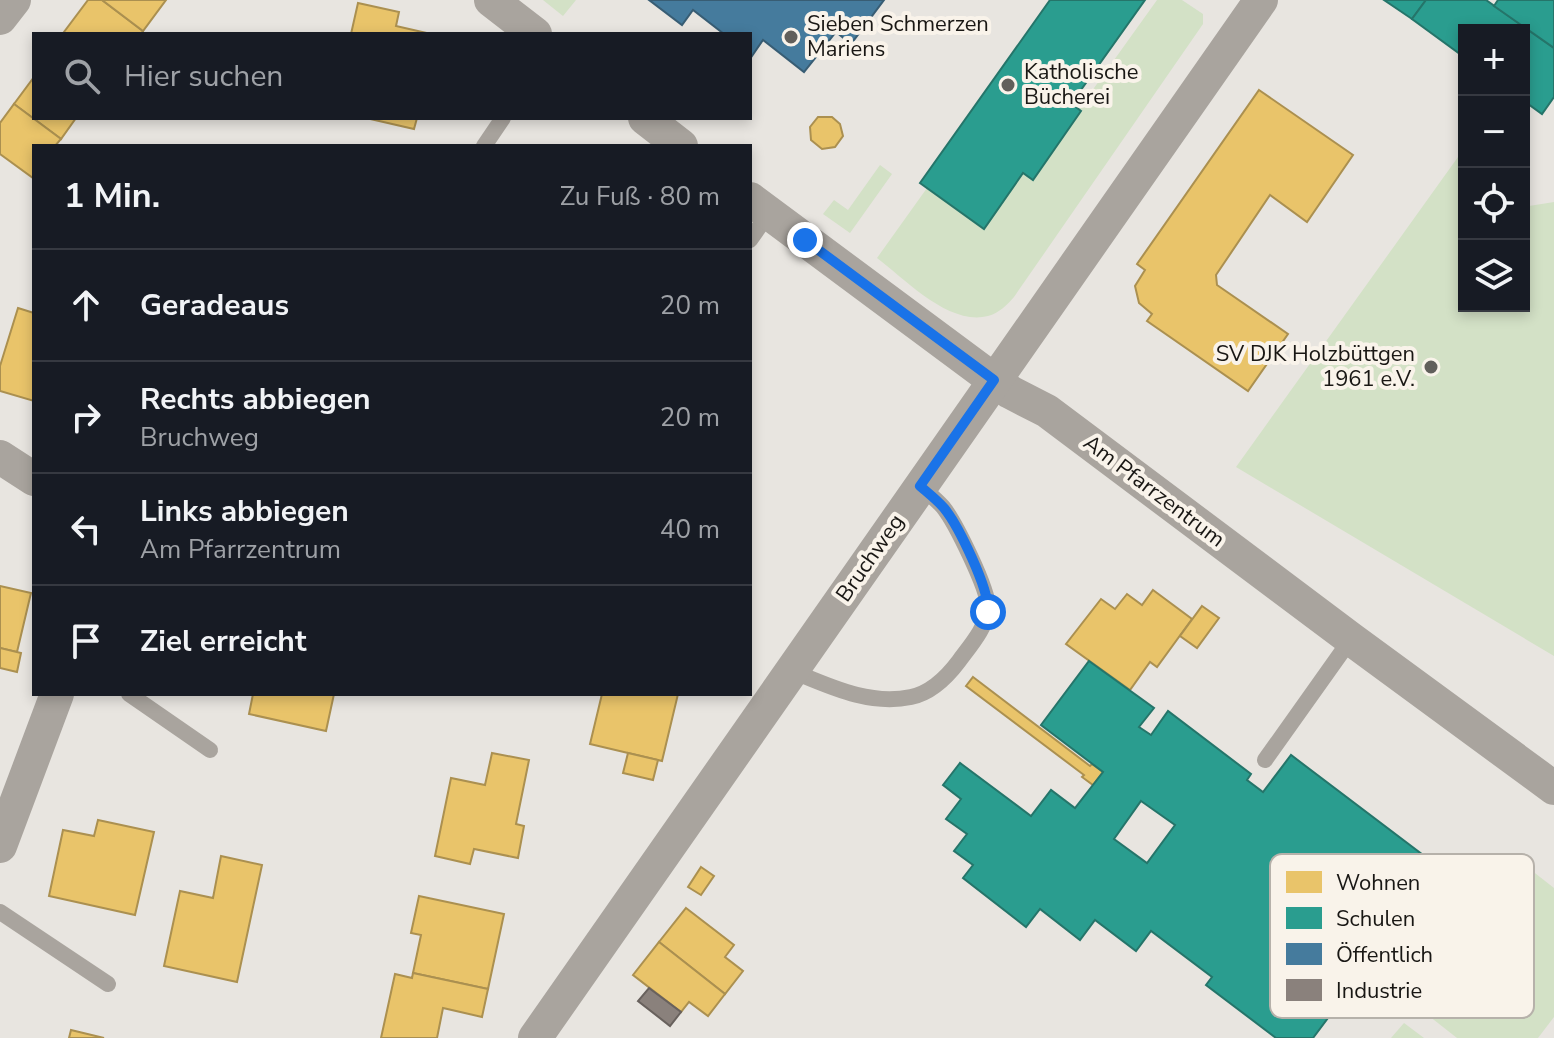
<!DOCTYPE html>
<html lang="de">
<meta charset="utf-8">
<style>
:root{--surface:#171b24;--page:#242831;--text:#f1f3f6;--muted:#9ea1a6;--line:#363941}
body{margin:0;font-family:"Nunito Sans",sans-serif;background:var(--page);color:var(--text)}
.controls{position:absolute;right:24px;top:24px;display:grid;overflow:hidden;border-radius:0px;box-shadow:0 4px 12px #0003}
.controls button{width:72px;height:72px;display:grid;place-items:center;padding:0;border:0;border-bottom:2px solid var(--line);background:var(--surface);color:var(--text);font:40px sans-serif}
.stop{position:absolute;width:24px;height:24px;margin:-18px;border:6px solid #1a73e8;border-radius:50%;background:#fff}
.stop.end{background:#1a73e8;border-color:#fff;box-shadow:0 2px 8px #0008}
.list{margin:0;padding:0;list-style:none}
h2{display:flex;justify-content:space-between;align-items:center;height:104px;margin:0;padding:0 32px;font-size:34px}
h2 small{font-size:26px;font-weight:400;color:var(--muted)}
.list li{display:grid;grid-template-columns:52px 1fr auto;gap:24px;align-items:center;box-sizing:border-box;height:112px;padding:0 32px;border-top:2px solid var(--line)}
.list b{display:block;font-size:30px;white-space:nowrap}
.list p{margin:0;font-size:26px;white-space:nowrap;color:var(--muted)}
.list em{font-size:26px;font-style:normal;color:var(--muted)}
.icon{flex:none;width:44px;height:44px;fill:none;stroke:currentColor;stroke-width:2;stroke-linecap:round;stroke-linejoin:round}
.map{position:relative;flex:none;width:1554px;height:1038px;overflow:hidden}
.search{position:absolute;background:var(--surface);box-shadow:0 4px 12px #0003;left:32px;top:32px;width:720px;height:88px;display:flex;align-items:center;gap:20px;box-sizing:border-box;padding:0 28px;border-radius:0px;color:var(--muted);font-size:30px}
.panel{position:absolute;background:var(--surface);box-shadow:0 4px 12px #0003;left:32px;top:144px;width:720px;height:552px;border-radius:0px}
.map>svg:first-child{display:block}
</style>
<div class="map">
<svg width="1554" height="1038" viewBox="0 0 1554 1038">
<rect width="100%" height="100%" fill="#e8e5e0"/>
<g fill="#d3e1c6">
<path d="M543 0H576L563 16Z"/>
<path d="M1157 0H1182L1203 14V24L1014 297C1007 305 999 313 988 316 949 326 906 280 877 258L927 188 984 229 1023 173 1033 179 1081 111 1079 109Z"/>
<path d="M1458 157 1464 162V306H1524V203L1529 206 1554 202V656L1236 467Z"/>
<path d="M880 165 892 174 850 233 823 214 834 200 848 210Z"/>
<path d="M1522 863 1554 888V1017L1538 1038H1457L1415 1005Z"/>
<path d="M1404 1023 1424 1038H1391Z"/>
</g>
<g fill="#e9c46a" stroke="#ab9050" stroke-width="2">
<path d="M88 0H102L143 31 141 34H67L64 32Z"/>
<path d="M102 0H166L143 31Z"/>
<path d="M358 3 399 12 396 26 431 34H351Z"/>
<path d="M34 77V118H76L61 139 14 104Z"/>
<path d="M1259 90 1353 155 1307 222 1270 195 1216 275 1217 285 1288 334 1248 391 1147 321 1152 314 1139 303 1135 286 1145 270 1137 264Z"/>
<path d="M14 104 61 139 55 146H34L33 178 0 154V123Z"/>
<path d="M818 117H832L840 124 843 136 835 147 822 149 811 140 810 127Z"/>
<path d="M366 118H417L414 129Z"/>
<path d="M18 308 34 313V401L0 391V366Z"/>
<path d="M0 586 31 593 17 652 0 648Z"/>
<path d="M1153 590 1192 619 1157 667 1150 662 1130 690 1066 644 1101 599 1115 609 1127 594 1142 605Z"/>
<path d="M1202 606 1219 618 1197 648 1180 636Z"/>
<path d="M0 648 21 653 17 672 0 668Z"/>
<path d="M973 677 1090 766 1092 764 1103 772 1093 785 1082 777 1084 775 966 686Z"/>
<path d="M253 694H334L326 731 249 714Z"/>
<path d="M602 694H678L662 761 590 744Z"/>
<path d="M492 753 529 760 516 824 524 826 518 858 474 849 470 864 435 856 451 778 485 785Z"/>
<path d="M628 753 658 760 653 780 623 773Z"/>
<path d="M98 820 154 832 135 915 49 896 63 830 94 836Z"/>
<path d="M221 856 262 865 237 982 164 966 180 891 213 898Z"/>
<path d="M701 867 714 876 701 895 688 887Z"/>
<path d="M419 896 504 914 488 989 413 973 421 935 411 933Z"/>
<path d="M686 908 734 945 725 957 743 971 725 994 659 942Z"/>
<path d="M659 942 725 994 708 1016 689 1002 681 1012 633 975Z"/>
<path d="M413 973 488 989 482 1017 443 1008 437 1038H381L395 974 412 978Z"/>
<path d="M71 1030 104 1038H69Z"/>
</g>
<g fill="#2a9d8f" stroke="#25756a" stroke-width="2" fill-rule="evenodd">
<path d="M1050 0H1145L1076 97 1072 104 1081 111 1033 180 1023 173 984 229 920 183Z"/>
<path d="M1384 0H1426L1412 19Z"/>
<path d="M1426 0H1486L1554 48V97L1542 114 1524 101V30H1464V57L1412 19Z"/>
<path d="M1498 0H1554V48L1494 6Z"/>
<path d="M1089 661 1154 708 1139 727 1151 735 1168 711 1251 774 1247 780 1263 792 1291 755 1460 883 1408 953 1386 937 1353 981 1355 982 1313 1038H1276L1206 985 1212 977 1151 931 1136 951 1095 920 1080 940 1040 909 1026 927 963 878 973 865 954 851 967 834 946 819 961 799 943 785 960 763 1031 816 1051 790 1075 808 1103 772 1041 725ZM1141 801 1175 825 1147 863 1114 839Z"/>
</g>
<path fill="#457b9d" stroke="#385d74" stroke-width="2" d="M649 0H884L851 44 836 32 804 72 763 40 752 56 750 54V34H724L693 10 682 25Z"/>
<path fill="#8a817c" stroke="#68615d" stroke-width="2" d="M649 988 681 1012 670 1026 638 1001Z"/>
<g fill="none" stroke-linecap="round" stroke-linejoin="round">
<g stroke="#a9a49e" stroke-width="16">
<path d="M484 146 503 118"/>
<path d="M750 240 769 213"/>
<path d="M792 671C829 686 869 706 911 697 931 693 947 677 959 661 970 646 987 627 988 608 989 590 955 522 943 507 936 499 928 493 920 486"/>
<path d="M129 694 210 750"/>
<path d="M1265 760 1351 639"/>
<path d="M0 912 108 984"/>
</g>
<g stroke="#a9a49e" stroke-width="34">
<path d="M491 0 535 34"/>
<path d="M0 18 14 0"/>
<path d="M645 118 681 146"/>
<path d="M750 199 1010 392 1047 411 1351 639 1554 788"/>
<path d="M0 457 34 479"/>
<path d="M0 846 57 694"/>
<path d="M535 1038 1261 0"/>
</g>
</g>
<g fill="none" stroke-linecap="round" stroke-linejoin="round">
<path stroke="#1a73e8" stroke-width="10" d="M805 240 994 380 920 486C928 493 937 500 944 508 958 525 990 590 988 612"/>
</g>
<g fill="#615f5b" stroke="#f9f3ea" stroke-width="3">
<circle cx="791" cy="37" r="8"/>
<circle cx="1008" cy="85" r="8"/>
<circle cx="1431" cy="367" r="8"/>
</g>
<g text-anchor="middle" dominant-baseline="central" stroke-width="8" stroke-linejoin="round" paint-order="stroke">
<g font-size="22" fill="#191714" stroke="#f9f3ea" text-anchor="start">
<text x="807" y="24">Sieben Schmerzen<tspan x="807" dy="25">Mariens</tspan></text>
<text x="1024" y="72">Katholische<tspan x="1024" dy="25">Bücherei</tspan></text>
<text x="1415" y="354" text-anchor="end">SV DJK Holzbüttgen<tspan x="1415" dy="25">1961 e.V.</tspan></text>
</g>
<g font-size="22" fill="#191714" stroke="#f9f3ea">
<text transform="translate(1154 491) rotate(37)">Am Pfarrzentrum</text>
<text transform="translate(870 558) rotate(-55)">Bruchweg</text>
</g>
</g>
<rect x="1270" y="854" width="264" height="164" rx="12" fill="#f9f3ea" stroke="#b6b1aa" stroke-width="2"/>
<rect x="1286" y="871" width="36" height="22" fill="#e9c46a"/>
<rect x="1286" y="907" width="36" height="22" fill="#2a9d8f"/>
<rect x="1286" y="943" width="36" height="22" fill="#457b9d"/>
<rect x="1286" y="979" width="36" height="22" fill="#8a817c"/>
<g font-size="22" fill="#191714">
<text x="1336" y="890">Wohnen</text>
<text x="1336" y="926">Schulen</text>
<text x="1336" y="962">Öffentlich</text>
<text x="1336" y="998">Industrie</text>
</g>
</svg>
<div class="controls">
<button>+</button>
<button>−</button>
<button><svg class="icon" aria-label="locate" viewBox="0 0 24 24"><circle cx="12" cy="12" r="6"/><path d="M12 2v4M12 18v4M2 12h4M18 12h4"/></svg></button>
<button><svg class="icon" aria-label="layers" viewBox="0 0 24 24"><path d="M12 4l9 5-9 5-9-5zM3 14l9 5 9-5"/></svg></button>
</div>
<div class="stop" style="left:988px;top:612px"></div>
<div class="stop end" style="left:805px;top:240px"></div>
<div class="search"><svg class="icon" aria-label="search" viewBox="0 0 24 24"><circle cx="10" cy="10" r="6"/><path d="M15 15l6 6"/></svg>Hier suchen</div>
<section class="panel">
<h2>1 Min.<small>Zu Fuß · 80 m</small></h2>
<ul class="list">
<li><svg class="icon" aria-label="ahead" viewBox="0 0 24 24"><path d="M12 20V5M6 11l6-6 6 6"/></svg><div><b>Geradeaus</b></div><em>20 m</em></li>
<li><svg class="icon" aria-label="right" viewBox="0 0 24 24"><path d="M7 20v-9h11M14 6l5 5-5 5"/></svg><div><b>Rechts abbiegen</b><p>Bruchweg</p></div><em>20 m</em></li>
<li><svg class="icon" aria-label="left" viewBox="0 0 24 24"><path d="M17 20v-9H6M10 6l-5 5 5 5"/></svg><div><b>Links abbiegen</b><p>Am Pfarrzentrum</p></div><em>40 m</em></li>
<li><svg class="icon" aria-label="arrive" viewBox="0 0 24 24"><path d="M6 21V4h12l-3 4 3 4H6"/></svg><div><b>Ziel erreicht</b></div></li>
</ul>
</section>
</div>
